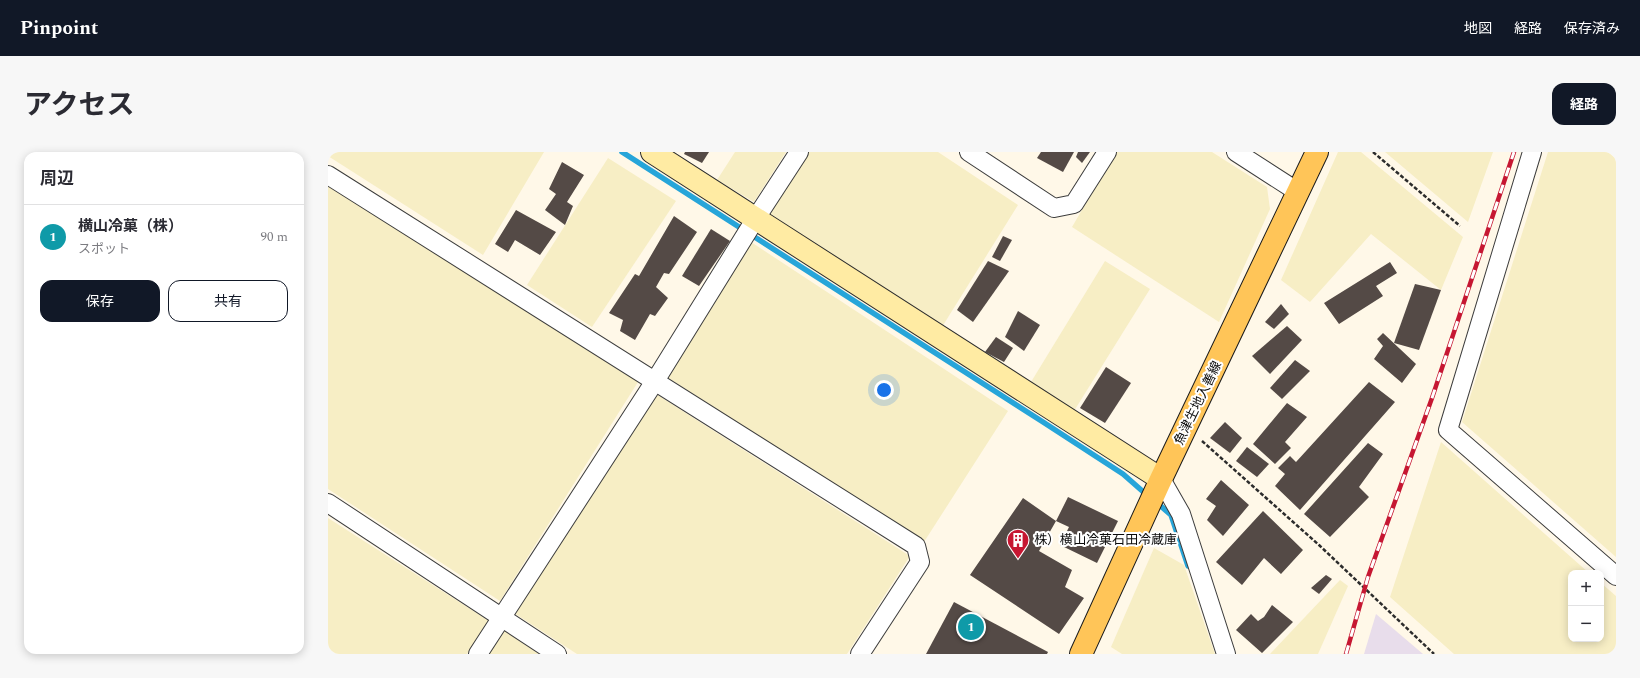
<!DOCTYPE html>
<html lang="ja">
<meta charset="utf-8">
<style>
:root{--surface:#fff;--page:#f7f7f7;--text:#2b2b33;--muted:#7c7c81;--line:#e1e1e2;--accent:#111827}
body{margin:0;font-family:Spectral,"Noto Sans JP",serif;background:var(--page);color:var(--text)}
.controls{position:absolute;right:12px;bottom:12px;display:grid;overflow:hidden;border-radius:8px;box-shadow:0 2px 10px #0003}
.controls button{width:36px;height:36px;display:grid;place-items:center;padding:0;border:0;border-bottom:1px solid var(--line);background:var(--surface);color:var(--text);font:20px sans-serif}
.you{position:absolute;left:556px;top:238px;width:14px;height:14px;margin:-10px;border:3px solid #fff;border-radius:50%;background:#1a73e8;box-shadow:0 0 0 6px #1a73e833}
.badge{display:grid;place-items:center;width:26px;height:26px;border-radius:50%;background:var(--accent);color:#fff;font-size:13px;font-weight:700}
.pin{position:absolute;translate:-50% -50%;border:2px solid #fff;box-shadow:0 1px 4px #0006}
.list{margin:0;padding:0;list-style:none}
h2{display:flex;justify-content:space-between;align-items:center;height:52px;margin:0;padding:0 16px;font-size:17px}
h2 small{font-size:13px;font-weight:400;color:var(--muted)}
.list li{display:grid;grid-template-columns:26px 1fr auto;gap:12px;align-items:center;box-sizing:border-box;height:64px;padding:0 16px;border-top:1px solid var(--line)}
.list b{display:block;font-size:15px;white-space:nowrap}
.list p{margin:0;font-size:13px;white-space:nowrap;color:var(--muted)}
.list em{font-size:13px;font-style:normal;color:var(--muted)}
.actions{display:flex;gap:8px;padding:12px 16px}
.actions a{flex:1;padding:9px 0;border:1px solid var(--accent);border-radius:12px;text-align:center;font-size:14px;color:var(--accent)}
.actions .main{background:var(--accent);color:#fff}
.map{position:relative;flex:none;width:1288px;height:502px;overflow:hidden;border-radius:12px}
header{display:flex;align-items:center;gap:24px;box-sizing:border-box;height:56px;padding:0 20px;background:var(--accent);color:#fff}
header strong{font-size:19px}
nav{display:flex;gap:22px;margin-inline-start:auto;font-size:14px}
.intro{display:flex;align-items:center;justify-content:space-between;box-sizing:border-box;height:96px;padding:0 24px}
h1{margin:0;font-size:28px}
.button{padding:10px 18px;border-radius:12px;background:var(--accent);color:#fff;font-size:14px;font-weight:700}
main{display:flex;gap:24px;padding:0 24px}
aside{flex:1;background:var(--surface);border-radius:12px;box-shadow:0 2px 10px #0003}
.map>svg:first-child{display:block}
</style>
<header>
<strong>Pinpoint</strong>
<nav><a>地図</a><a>経路</a><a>保存済み</a></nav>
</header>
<div class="intro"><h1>アクセス</h1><a class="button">経路</a></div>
<main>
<aside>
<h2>周辺<small></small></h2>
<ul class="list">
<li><span class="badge" style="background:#0f9aa8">1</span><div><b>横山冷菓（株）</b><p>スポット</p></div><em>90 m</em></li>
</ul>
<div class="actions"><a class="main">保存</a><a>共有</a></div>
</aside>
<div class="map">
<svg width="1288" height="502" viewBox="0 0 1288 502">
<rect width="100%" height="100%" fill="#fff8e8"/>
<path fill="#e8ddeb" d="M1048 462 1095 502H1036Z"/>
<g fill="#f7eec5">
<path d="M0 0H216L155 103 0 4Z"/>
<path d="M407 0H458L426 50 389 28Z"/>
<path d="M480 0H610L690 53 614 175 440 62Z"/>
<path d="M788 0H884L939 35 942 57 891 170 744 75Z"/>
<path d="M1010 0H1033L1135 85 1113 138 1043 82 982 150 953 128Z"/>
<path d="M1057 0H1165L1140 70Z"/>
<path d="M1220 0H1280L1288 7V405L1134 270Z"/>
<path d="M280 6 348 49 264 175 199 133Z"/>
<path d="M0 33 310 230 172 449 0 337Z"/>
<path d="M423 90 680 259 596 390 339 225Z"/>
<path d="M777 109 822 137 746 259 703 230Z"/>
<path d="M328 242 582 404 519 502H249L186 461Z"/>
<path d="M1113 290 1261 421H1243V487H1273V431L1288 444V498L1284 502H1126L1062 445Z"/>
<path d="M0 366 161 469 139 502H0Z"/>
<path d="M826 396 856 413 887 502H794L783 495Z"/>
<path d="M1012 428 1020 434 990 502H942Z"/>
<path d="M175 478 211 502H159Z"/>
</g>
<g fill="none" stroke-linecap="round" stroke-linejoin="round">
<g stroke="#27a5d9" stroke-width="5.5">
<path d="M294 0 715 270 795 322 820 344"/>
<path d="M827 349 843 363 860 414"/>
</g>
</g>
<g fill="#544a46">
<path d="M357 0H381L374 11 356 2Z"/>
<path d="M713 0H746L735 20 709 6Z"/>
<path d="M750 0H762L754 11 748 5Z"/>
<path d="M234 10 256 23 239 50 245 54 237 73 217 58 228 42 221 37Z"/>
<path d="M188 58 228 80 212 103 187 88 180 100 167 92Z"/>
<path d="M346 64 369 80 341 122 336 121 328 135 340 146 327 164 322 162 307 188 292 179 295 168 281 161 307 122 311 124Z"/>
<path d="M383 77 402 89 371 134 354 124Z"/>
<path d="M675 84 684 88 672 109 664 105Z"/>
<path d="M660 109 681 119 645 170 629 158Z"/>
<path d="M1062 110 1069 121 1048 134 1055 144 1011 172 996 151Z"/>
<path d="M1087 132 1113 138 1091 198 1066 191Z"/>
<path d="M953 152 961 162 946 177 937 170Z"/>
<path d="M690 159 712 173 696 199 677 185Z"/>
<path d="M959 174 974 188 942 222 924 204Z"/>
<path d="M1055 181 1088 212 1074 231 1046 207 1055 194 1049 187Z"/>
<path d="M668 185 685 196 676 210 657 200Z"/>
<path d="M967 208 982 219 954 247 942 236Z"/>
<path d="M778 215 803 231 777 271 752 256Z"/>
<path d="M1041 230 1067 250 972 358 947 334 957 322 950 316 962 304 968 310Z"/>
<path d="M959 251 979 265 957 290 963 296 947 312 925 292Z"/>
<path d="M897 270 914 286 902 301 882 286Z"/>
<path d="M1040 291 1055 302 1031 335 1041 345 1002 385 976 362Z"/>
<path d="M919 295 941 312 929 325 908 309Z"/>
<path d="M893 328 921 353 895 384 879 368 888 354 878 347Z"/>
<path d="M740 345 790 369 769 411 732 393 741 375 728 369Z"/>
<path d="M695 346 728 369 711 399 744 418 737 435 756 446 731 482 642 423Z"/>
<path d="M935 359 975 398 953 422 936 406 914 433 888 410Z"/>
<path d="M998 423 1004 427 991 442 983 436Z"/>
<path d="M626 450 720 500 719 502H598Z"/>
<path d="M944 453 965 470 934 501 908 478 923 462 930 469 936 465Z"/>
</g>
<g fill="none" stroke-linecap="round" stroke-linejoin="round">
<g stroke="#3d3d3d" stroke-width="20">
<g id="street">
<path d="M641 0 726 56 746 52 779 0"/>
<path d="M908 0 970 40"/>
<path d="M1204 0 1120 278 1288 424"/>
<path d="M0 23 588 394 592 410 532 502"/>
<path d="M833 327 853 362 898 502"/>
<path d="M0 351 229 502"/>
<path d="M150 502 327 229 428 66 471 0"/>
</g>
</g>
<g stroke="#2c2c2c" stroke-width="24">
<path id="secondary" d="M324 0 833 327"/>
</g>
<g stroke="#1b1b1b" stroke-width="24">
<path id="primary" d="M753 502 833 327 989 0"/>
</g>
<g stroke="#2c2c2c" stroke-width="2.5" stroke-dasharray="4 2" stroke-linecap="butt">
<path d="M1045 0 1132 74"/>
<path d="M874 289 991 393 1106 502"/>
</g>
<use href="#street" stroke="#fff" stroke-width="18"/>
<use href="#secondary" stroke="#ffeba3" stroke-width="22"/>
<use href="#primary" stroke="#ffc558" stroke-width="22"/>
<g stroke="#c61732" stroke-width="4.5">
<path id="rail" d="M1018 502 1040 425 1104 246 1186 0"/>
</g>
<use href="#rail" stroke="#fff" stroke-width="3" stroke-dasharray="9" stroke-linecap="butt"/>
</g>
<defs>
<g id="building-pin" transform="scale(1.15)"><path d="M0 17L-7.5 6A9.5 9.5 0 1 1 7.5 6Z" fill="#c61732" stroke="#fff"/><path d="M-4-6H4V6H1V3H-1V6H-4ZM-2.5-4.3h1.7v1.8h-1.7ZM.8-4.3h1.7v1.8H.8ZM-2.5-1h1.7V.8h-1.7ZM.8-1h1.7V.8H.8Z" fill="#fff"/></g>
</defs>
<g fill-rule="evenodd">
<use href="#building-pin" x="690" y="388"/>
</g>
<g text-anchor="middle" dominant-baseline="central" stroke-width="4" stroke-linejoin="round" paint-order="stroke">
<g font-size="13" fill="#0a0a0a" stroke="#fff">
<text transform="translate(870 251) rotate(-64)">魚津生地入善線</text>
</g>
<g font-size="13" fill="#0a0a0a" stroke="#fff" text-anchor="start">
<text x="706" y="388">株）横山冷菓石田冷蔵庫</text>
</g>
</g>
</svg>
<div class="controls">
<button>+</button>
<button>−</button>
</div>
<div class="you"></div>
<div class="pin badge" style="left:643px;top:475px;background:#0f9aa8">1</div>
</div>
</main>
